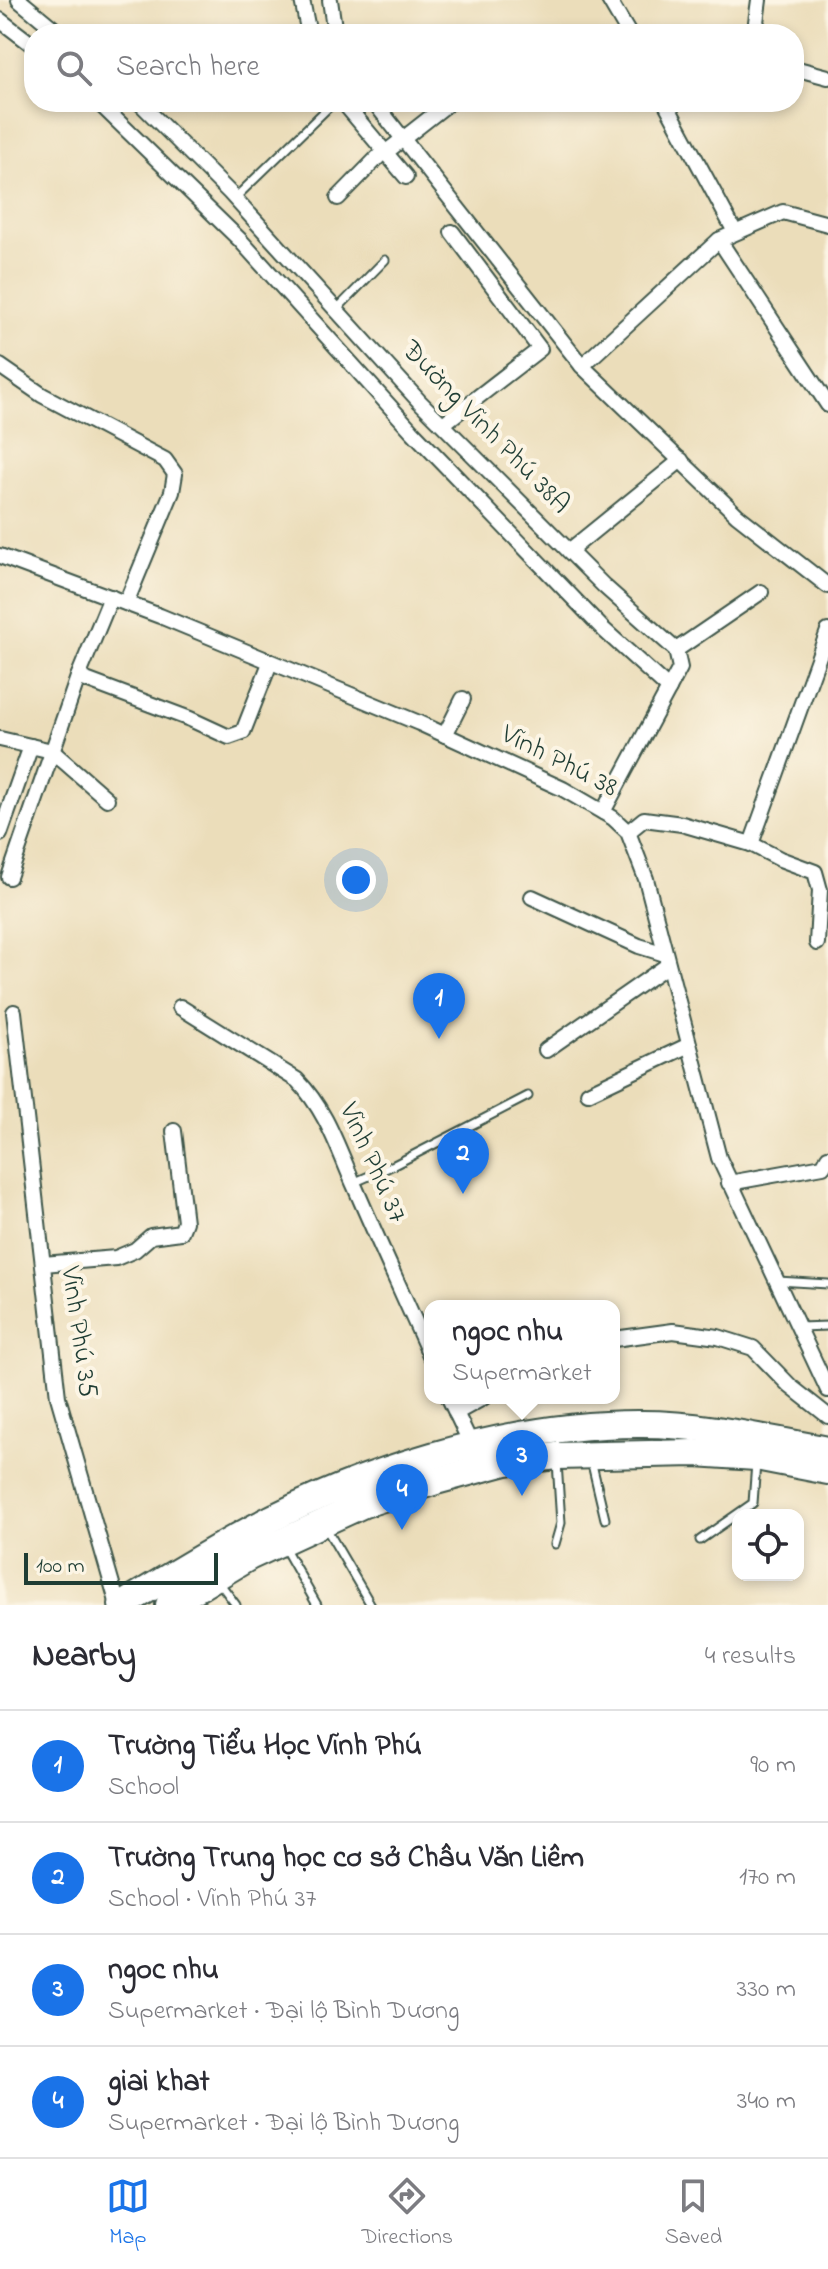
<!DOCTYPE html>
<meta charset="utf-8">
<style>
:root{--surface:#fff;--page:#f2f2f3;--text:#2b2b33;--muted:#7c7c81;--line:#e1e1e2;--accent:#1a73e8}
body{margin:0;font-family:"Indie Flower",sans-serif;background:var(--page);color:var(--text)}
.controls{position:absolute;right:24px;bottom:24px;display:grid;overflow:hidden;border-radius:16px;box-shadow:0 4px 12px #0003}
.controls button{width:72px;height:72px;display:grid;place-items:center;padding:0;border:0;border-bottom:2px solid var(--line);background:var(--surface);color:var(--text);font:40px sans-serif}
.scale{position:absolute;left:24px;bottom:20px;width:194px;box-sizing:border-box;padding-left:8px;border:4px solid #1f3d34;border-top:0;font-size:22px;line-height:28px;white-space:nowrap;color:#1f3d34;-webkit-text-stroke:6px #fcf5e5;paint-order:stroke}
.you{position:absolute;left:356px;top:880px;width:28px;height:28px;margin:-20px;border:6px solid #fff;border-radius:50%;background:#1a73e8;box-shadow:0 0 0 12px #1a73e833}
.badge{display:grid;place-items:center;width:52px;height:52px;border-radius:50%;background:var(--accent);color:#fff;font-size:26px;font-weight:700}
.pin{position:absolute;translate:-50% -66px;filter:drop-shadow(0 2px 4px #0008)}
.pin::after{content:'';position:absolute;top:42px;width:28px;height:24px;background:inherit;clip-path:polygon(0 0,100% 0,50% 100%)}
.popup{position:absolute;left:424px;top:1300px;width:196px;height:104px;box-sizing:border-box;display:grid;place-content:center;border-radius:16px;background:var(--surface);filter:drop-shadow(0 2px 6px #0005);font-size:26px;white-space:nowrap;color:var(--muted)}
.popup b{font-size:30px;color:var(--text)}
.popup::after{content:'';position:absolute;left:50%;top:100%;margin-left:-16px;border:16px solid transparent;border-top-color:var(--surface)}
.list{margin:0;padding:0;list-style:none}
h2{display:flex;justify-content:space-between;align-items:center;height:104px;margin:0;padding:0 32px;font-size:34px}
h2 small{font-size:26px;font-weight:400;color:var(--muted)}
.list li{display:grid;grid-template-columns:52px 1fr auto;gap:24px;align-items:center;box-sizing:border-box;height:112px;padding:0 32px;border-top:2px solid var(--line)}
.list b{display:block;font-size:30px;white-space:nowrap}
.list p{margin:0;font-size:26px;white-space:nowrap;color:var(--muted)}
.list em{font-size:26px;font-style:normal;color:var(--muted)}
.icon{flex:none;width:44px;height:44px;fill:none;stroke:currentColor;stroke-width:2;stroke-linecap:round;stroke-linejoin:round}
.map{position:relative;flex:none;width:828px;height:1605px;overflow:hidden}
.search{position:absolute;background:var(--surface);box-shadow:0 4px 12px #0003;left:24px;right:24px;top:24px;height:88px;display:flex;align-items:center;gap:20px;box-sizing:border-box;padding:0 28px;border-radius:32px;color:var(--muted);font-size:30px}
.sheet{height:552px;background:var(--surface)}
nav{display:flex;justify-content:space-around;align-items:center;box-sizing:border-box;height:112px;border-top:2px solid var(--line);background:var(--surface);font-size:22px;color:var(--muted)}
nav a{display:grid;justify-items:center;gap:4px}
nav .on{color:var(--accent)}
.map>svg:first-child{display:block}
</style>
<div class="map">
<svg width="828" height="1605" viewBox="0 0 828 1605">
<rect width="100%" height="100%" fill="#fcf5e5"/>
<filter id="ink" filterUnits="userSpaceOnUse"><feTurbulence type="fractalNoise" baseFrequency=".0125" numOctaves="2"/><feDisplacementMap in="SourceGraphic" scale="16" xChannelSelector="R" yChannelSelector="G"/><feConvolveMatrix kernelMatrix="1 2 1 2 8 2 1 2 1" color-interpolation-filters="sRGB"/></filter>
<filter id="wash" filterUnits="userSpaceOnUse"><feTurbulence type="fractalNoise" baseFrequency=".006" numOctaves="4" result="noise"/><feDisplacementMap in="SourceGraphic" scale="32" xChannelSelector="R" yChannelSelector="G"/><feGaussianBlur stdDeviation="1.8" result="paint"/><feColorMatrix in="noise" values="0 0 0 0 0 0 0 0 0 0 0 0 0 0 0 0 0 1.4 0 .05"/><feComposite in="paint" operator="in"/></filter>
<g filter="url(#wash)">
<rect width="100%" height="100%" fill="#ebddba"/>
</g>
<g filter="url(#ink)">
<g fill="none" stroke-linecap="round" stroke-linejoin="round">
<g stroke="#3e5548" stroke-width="11">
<g id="lane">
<path d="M235 198 334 102"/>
<path d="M337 309 385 260"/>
<path d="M353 1183 394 1165 528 1096"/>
<path d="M778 1281 828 1284"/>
<path d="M799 1327 828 1326"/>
<path d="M591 1460 605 1519"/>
<path d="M326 1528 371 1605"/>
<path d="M700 1540 753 1503 756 1463"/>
<path d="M555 1544 561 1523 557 1462"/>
<path d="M284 1547 317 1605"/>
<path d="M219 1582 236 1605"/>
</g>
</g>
<g stroke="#3e5548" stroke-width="18">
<g id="street">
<path d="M19 0 60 34"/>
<path d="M302 0 309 34"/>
<path d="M330 0 335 34"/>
<path d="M609 0 629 34"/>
<path d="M759 0 756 22 761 34"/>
<path d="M0 20 34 46"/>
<path d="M794 68 828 77"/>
<path d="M98 102 240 240 412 431 604 630 669 689"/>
<path d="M139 102 230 193 419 401 604 586 676 650 680 668 603 812"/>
<path d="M343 102 406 177"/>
<path d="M374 102 582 366 719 240 783 212 828 224"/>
<path d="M665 102 735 232"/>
<path d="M385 153 450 102"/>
<path d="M338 198 383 152"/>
<path d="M719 240 828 405"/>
<path d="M0 366 42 395 165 460 175 474 172 492 126 603"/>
<path d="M582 366 737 515 828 586"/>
<path d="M443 424 540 349 452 232"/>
<path d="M569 551 681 460"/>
<path d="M0 556 160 616 419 723 563 789 613 818 628 832 646 879 719 1158 828 1390"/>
<path d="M676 650 761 592"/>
<path d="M78 677 111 597"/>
<path d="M445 735 463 699"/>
<path d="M0 739 52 751 107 799"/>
<path d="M628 832 644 819 682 824 751 844 828 631"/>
<path d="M0 834 31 746"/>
<path d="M751 844 780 859 815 872 820 890 817 943"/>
<path d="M9 877 78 677 190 719 229 737 243 732 270 663"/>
<path d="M532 897 639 946 665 954"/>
<path d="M180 1007 297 1080C327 1111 338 1149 355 1187 379 1243 405 1299 430 1355"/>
<path d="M14 1012 58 1397 118 1605"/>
<path d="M546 1050 668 965"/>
<path d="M588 1093 689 1045"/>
<path d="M729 1183 823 1166 828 1157"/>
<path d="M43 1264 116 1258 135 1250 151 1236 181 1232 185 1222 174 1131"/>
<path d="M614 1339 673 1331 718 1337 753 1348 790 1386 828 1416"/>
<path d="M449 1398 472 1446"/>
<path d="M456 1413 483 1398"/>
</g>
</g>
<g stroke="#3e5548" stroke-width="30">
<g id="highway">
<path d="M122 1605C160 1582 198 1559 237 1537 353 1472 508 1423 642 1424 705 1424 766 1439 828 1450"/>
<path d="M169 1605 249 1557 364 1504 436 1481 506 1462 557 1456 695 1453 756 1457 828 1471"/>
</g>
</g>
<use href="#lane" stroke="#fff" stroke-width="7"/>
<use href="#street" stroke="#fff" stroke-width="14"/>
<use href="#highway" stroke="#fff" stroke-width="26"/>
</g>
</g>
<g text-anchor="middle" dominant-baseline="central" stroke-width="8" stroke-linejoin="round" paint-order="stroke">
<g font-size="28" fill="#1f3d34" stroke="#fcf5e5">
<text transform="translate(485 428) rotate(46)">Đường Vĩnh Phú 38A</text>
<text transform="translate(559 762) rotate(27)">Vĩnh Phú 38</text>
<text transform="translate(372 1163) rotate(66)">Vĩnh Phú 37</text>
<text transform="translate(78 1332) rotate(82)">Vĩnh Phú 35</text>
</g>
</g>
</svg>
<div class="controls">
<button><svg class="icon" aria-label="locate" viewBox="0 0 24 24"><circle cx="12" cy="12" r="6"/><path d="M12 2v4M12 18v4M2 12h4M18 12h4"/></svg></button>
</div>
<div class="scale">100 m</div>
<div class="you"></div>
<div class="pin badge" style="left:439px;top:1039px">1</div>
<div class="pin badge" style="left:463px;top:1194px">2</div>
<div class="pin badge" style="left:522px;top:1496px">3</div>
<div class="popup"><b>ngoc nhu</b>Supermarket</div>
<div class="pin badge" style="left:402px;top:1530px">4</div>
<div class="search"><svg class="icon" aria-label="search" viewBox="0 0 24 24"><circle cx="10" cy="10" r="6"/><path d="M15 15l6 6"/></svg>Search here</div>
</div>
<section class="sheet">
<h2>Nearby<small>4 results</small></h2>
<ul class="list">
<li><span class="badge">1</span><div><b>Trường Tiểu Học Vĩnh Phú</b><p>School</p></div><em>90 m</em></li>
<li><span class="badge">2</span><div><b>Trường Trung học cơ sở Châu Văn Liêm</b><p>School · Vĩnh Phú 37</p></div><em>170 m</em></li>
<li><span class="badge">3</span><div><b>ngoc nhu</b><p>Supermarket · Đại lộ Bình Dương</p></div><em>330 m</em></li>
<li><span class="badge">4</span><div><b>giai khat</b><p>Supermarket · Đại lộ Bình Dương</p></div><em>340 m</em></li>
</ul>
</section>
<nav>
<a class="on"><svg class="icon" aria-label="map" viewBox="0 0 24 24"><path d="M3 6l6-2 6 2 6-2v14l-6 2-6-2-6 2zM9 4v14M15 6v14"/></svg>Map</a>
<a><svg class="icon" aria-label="directions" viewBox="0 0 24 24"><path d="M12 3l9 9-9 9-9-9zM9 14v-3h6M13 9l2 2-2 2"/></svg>Directions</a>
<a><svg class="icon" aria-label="saved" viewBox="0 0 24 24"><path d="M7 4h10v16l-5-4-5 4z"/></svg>Saved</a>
</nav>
